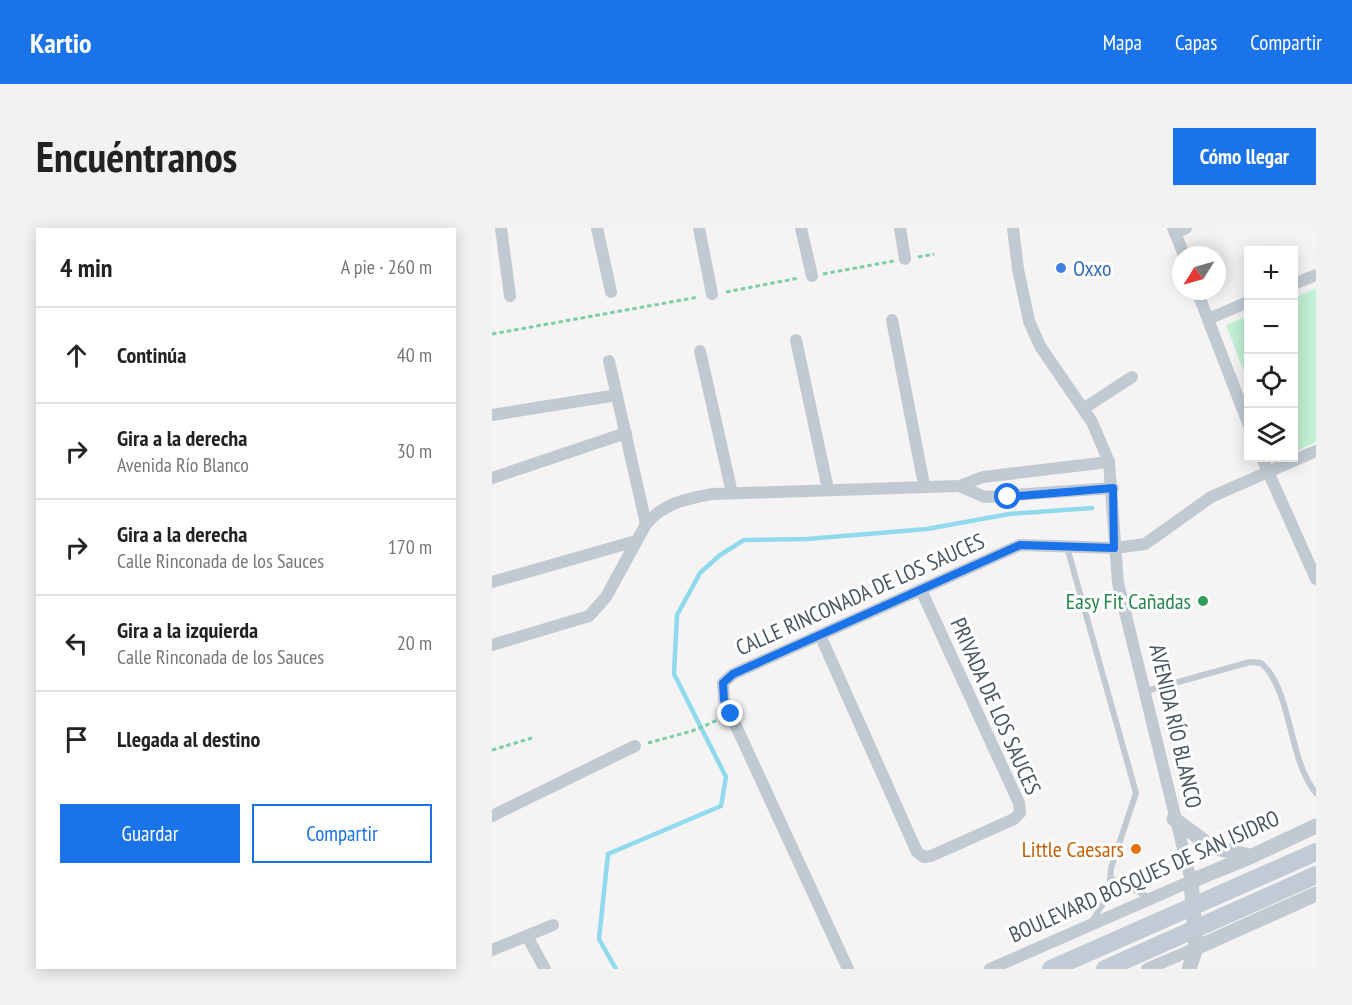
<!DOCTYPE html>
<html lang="es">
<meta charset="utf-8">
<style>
:root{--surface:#fff;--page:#f2f2f2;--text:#222;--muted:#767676;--line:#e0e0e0;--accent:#1a73e8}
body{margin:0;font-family:"PT Sans Narrow",sans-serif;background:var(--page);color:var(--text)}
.controls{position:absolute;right:18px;top:18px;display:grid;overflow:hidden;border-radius:0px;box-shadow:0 3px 15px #0003}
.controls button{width:54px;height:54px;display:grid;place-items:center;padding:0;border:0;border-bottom:2px solid var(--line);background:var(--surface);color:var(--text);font:30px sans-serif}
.compass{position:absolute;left:680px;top:18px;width:54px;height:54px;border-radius:50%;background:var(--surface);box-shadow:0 3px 15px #0003;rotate:233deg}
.stop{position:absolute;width:18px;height:18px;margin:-14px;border:4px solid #1a73e8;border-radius:50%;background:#fff}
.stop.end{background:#1a73e8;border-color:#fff;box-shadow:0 2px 6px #0008}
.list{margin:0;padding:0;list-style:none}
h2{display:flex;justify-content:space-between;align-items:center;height:78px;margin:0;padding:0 24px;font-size:26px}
h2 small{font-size:20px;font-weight:400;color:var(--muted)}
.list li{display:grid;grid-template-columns:39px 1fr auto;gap:18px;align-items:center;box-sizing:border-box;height:96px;padding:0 24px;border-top:2px solid var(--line)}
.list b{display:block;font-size:22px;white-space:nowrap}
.list p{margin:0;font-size:20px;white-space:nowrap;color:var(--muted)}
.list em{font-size:20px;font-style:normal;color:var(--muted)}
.actions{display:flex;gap:12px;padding:18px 24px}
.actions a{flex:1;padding:14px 0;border:2px solid var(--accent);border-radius:0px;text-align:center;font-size:21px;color:var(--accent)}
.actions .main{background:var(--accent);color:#fff}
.icon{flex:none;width:33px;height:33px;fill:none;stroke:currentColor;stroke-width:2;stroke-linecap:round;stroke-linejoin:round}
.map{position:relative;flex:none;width:824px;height:741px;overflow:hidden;border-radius:0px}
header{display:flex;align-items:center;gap:36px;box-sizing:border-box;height:84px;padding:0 30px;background:var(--accent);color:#fff}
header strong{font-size:28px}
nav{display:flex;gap:33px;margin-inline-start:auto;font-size:21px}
.intro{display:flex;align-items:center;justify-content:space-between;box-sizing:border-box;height:144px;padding:0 36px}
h1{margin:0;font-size:42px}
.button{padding:15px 27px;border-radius:0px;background:var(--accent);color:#fff;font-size:21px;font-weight:700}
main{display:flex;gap:36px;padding:0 36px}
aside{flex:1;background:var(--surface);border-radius:0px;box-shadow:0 3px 15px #0003}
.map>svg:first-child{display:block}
</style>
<header>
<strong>Kartio</strong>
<nav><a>Mapa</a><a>Capas</a><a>Compartir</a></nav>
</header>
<div class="intro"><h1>Encuéntranos</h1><a class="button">Cómo llegar</a></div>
<main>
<aside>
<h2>4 min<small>A pie · 260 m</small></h2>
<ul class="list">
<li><svg class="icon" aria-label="ahead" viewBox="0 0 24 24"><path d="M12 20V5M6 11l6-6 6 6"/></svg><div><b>Continúa</b></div><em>40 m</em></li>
<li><svg class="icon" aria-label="right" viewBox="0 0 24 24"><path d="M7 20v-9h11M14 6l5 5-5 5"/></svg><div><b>Gira a la derecha</b><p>Avenida Río Blanco</p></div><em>30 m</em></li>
<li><svg class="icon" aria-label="right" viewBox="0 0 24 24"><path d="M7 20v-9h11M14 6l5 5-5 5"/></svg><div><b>Gira a la derecha</b><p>Calle Rinconada de los Sauces</p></div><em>170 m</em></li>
<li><svg class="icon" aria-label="left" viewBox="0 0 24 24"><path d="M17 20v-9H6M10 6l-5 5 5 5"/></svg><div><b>Gira a la izquierda</b><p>Calle Rinconada de los Sauces</p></div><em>20 m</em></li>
<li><svg class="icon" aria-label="arrive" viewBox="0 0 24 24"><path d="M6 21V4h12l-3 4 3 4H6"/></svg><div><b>Llegada al destino</b></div></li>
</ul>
<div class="actions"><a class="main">Guardar</a><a>Compartir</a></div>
</aside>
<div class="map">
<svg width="824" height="741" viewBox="0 0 824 741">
<rect width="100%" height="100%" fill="#f5f3f3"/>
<g fill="#c3f1d5">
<path d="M824 60V214L802 224V70Z"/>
<path d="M756 88V154L734 97Z"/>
</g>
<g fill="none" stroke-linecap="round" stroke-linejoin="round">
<path stroke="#90daee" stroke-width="4.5" d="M124 741 107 711 116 626 229 578 234 549 182 446 185 387 208 345 228 327 252 312 315 311 435 301 517 286 600 280"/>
<g stroke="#7ad0a6" stroke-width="3" stroke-dasharray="4.5 3" stroke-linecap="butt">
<path d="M426 29 442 26"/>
<path d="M331 46 402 33"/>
<path d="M234 64 307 50"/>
<path d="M0 106 207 69"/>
<path d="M156 515 200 503 226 492"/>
<path d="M0 522 40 510"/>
</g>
<g stroke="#c1cad2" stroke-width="6">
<path d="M575 319 644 565 619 640 617 666 599 695"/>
<path d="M654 463 758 434 769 435C800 461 796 532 824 565"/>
<path d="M620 651 657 669"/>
</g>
<g stroke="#c1cad2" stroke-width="12">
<path d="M9 0 18 68"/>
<path d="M105 0 119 64"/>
<path d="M207 0 220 66"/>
<path d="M309 0 320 48"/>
<path d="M408 0 413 31"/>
<path d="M681 0 692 27"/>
<path d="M683 5 694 0"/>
<path d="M802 56 824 47"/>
<path d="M705 63 756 195"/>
<path d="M716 91 756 74"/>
<path d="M400 92 432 257"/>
<path d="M304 112 336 261"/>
<path d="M208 123 240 265"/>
<path d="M117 133 154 296"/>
<path d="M591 181 640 149"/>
<path d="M0 187 125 167"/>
<path d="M770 230 824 351"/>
<path d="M0 250 134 205"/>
<path d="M467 258 493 269 621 260"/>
<path d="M0 354 144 313"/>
<path d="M328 407 425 624 432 629 439 628 522 591 528 585 527 575 429 362"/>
<path d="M0 417 97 388 114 369 154 296C172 275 194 271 220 266L467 258 491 249 617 234"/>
<path d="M0 588 143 518"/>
<path d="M35 708 53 741"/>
<path d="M0 722 61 697"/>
<path d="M356 741 232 472 231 455 241 446 528 317 622 320 653 316 719 269 824 223"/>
<path d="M498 741 699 653 626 355 617 234 600 194 548 118 537 93 526 41 521 0"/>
<path d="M655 741 704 720"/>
</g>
<g stroke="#c1cad2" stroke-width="15">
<path d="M682 591 720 619 757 628"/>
<path d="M704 720 824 666"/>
<path d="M697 741 704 720 699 653 760 628 824 598"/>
</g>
<g stroke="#c1cbd6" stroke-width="18">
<path d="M559 741 824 624"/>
<path d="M613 741 824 647"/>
</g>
</g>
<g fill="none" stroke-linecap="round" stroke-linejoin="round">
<path stroke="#1a73e8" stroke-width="8" d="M239 486 232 472 231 455 241 446 528 317 622 320 621 260 516 269"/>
</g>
<circle fill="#3f7fe0" stroke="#fff" stroke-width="2" cx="569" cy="40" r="6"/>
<circle fill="#2e9e5b" stroke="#fff" stroke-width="2" cx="711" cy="373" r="6"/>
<circle fill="#e8710a" stroke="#fff" stroke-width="2" cx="644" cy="621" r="6"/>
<g text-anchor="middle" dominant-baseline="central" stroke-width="6" stroke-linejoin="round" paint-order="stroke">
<g font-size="22" fill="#366cbe" stroke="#fff" text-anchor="start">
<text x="581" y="40">Oxxo</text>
</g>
<g font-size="22" fill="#4a5661" stroke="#fff">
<text transform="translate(368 366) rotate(-24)">CALLE RINCONADA DE LOS SAUCES</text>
<text transform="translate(504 478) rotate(66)">PRIVADA DE LOS SAUCES</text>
<text transform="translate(684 498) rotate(77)">AVENIDA RÍO BLANCO</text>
<text transform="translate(652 648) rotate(-24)">BOULEVARD BOSQUES DE SAN ISIDRO</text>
</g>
<g font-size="22" fill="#27864d" stroke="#fff" text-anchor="end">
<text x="699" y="373">Easy Fit Cañadas</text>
</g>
<g font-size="22" fill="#c56008" stroke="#fff" text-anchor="end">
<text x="632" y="621">Little Caesars</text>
</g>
</g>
</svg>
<div class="controls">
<button>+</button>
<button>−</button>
<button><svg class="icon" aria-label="locate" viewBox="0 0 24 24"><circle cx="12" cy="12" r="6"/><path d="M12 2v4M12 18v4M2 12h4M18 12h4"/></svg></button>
<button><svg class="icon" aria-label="layers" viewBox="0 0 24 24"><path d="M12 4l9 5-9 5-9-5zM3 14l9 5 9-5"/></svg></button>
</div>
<svg class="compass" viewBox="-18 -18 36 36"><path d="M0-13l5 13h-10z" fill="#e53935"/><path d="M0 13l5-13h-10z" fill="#767676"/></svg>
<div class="stop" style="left:516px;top:269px"></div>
<div class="stop end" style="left:239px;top:486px"></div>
</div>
</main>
